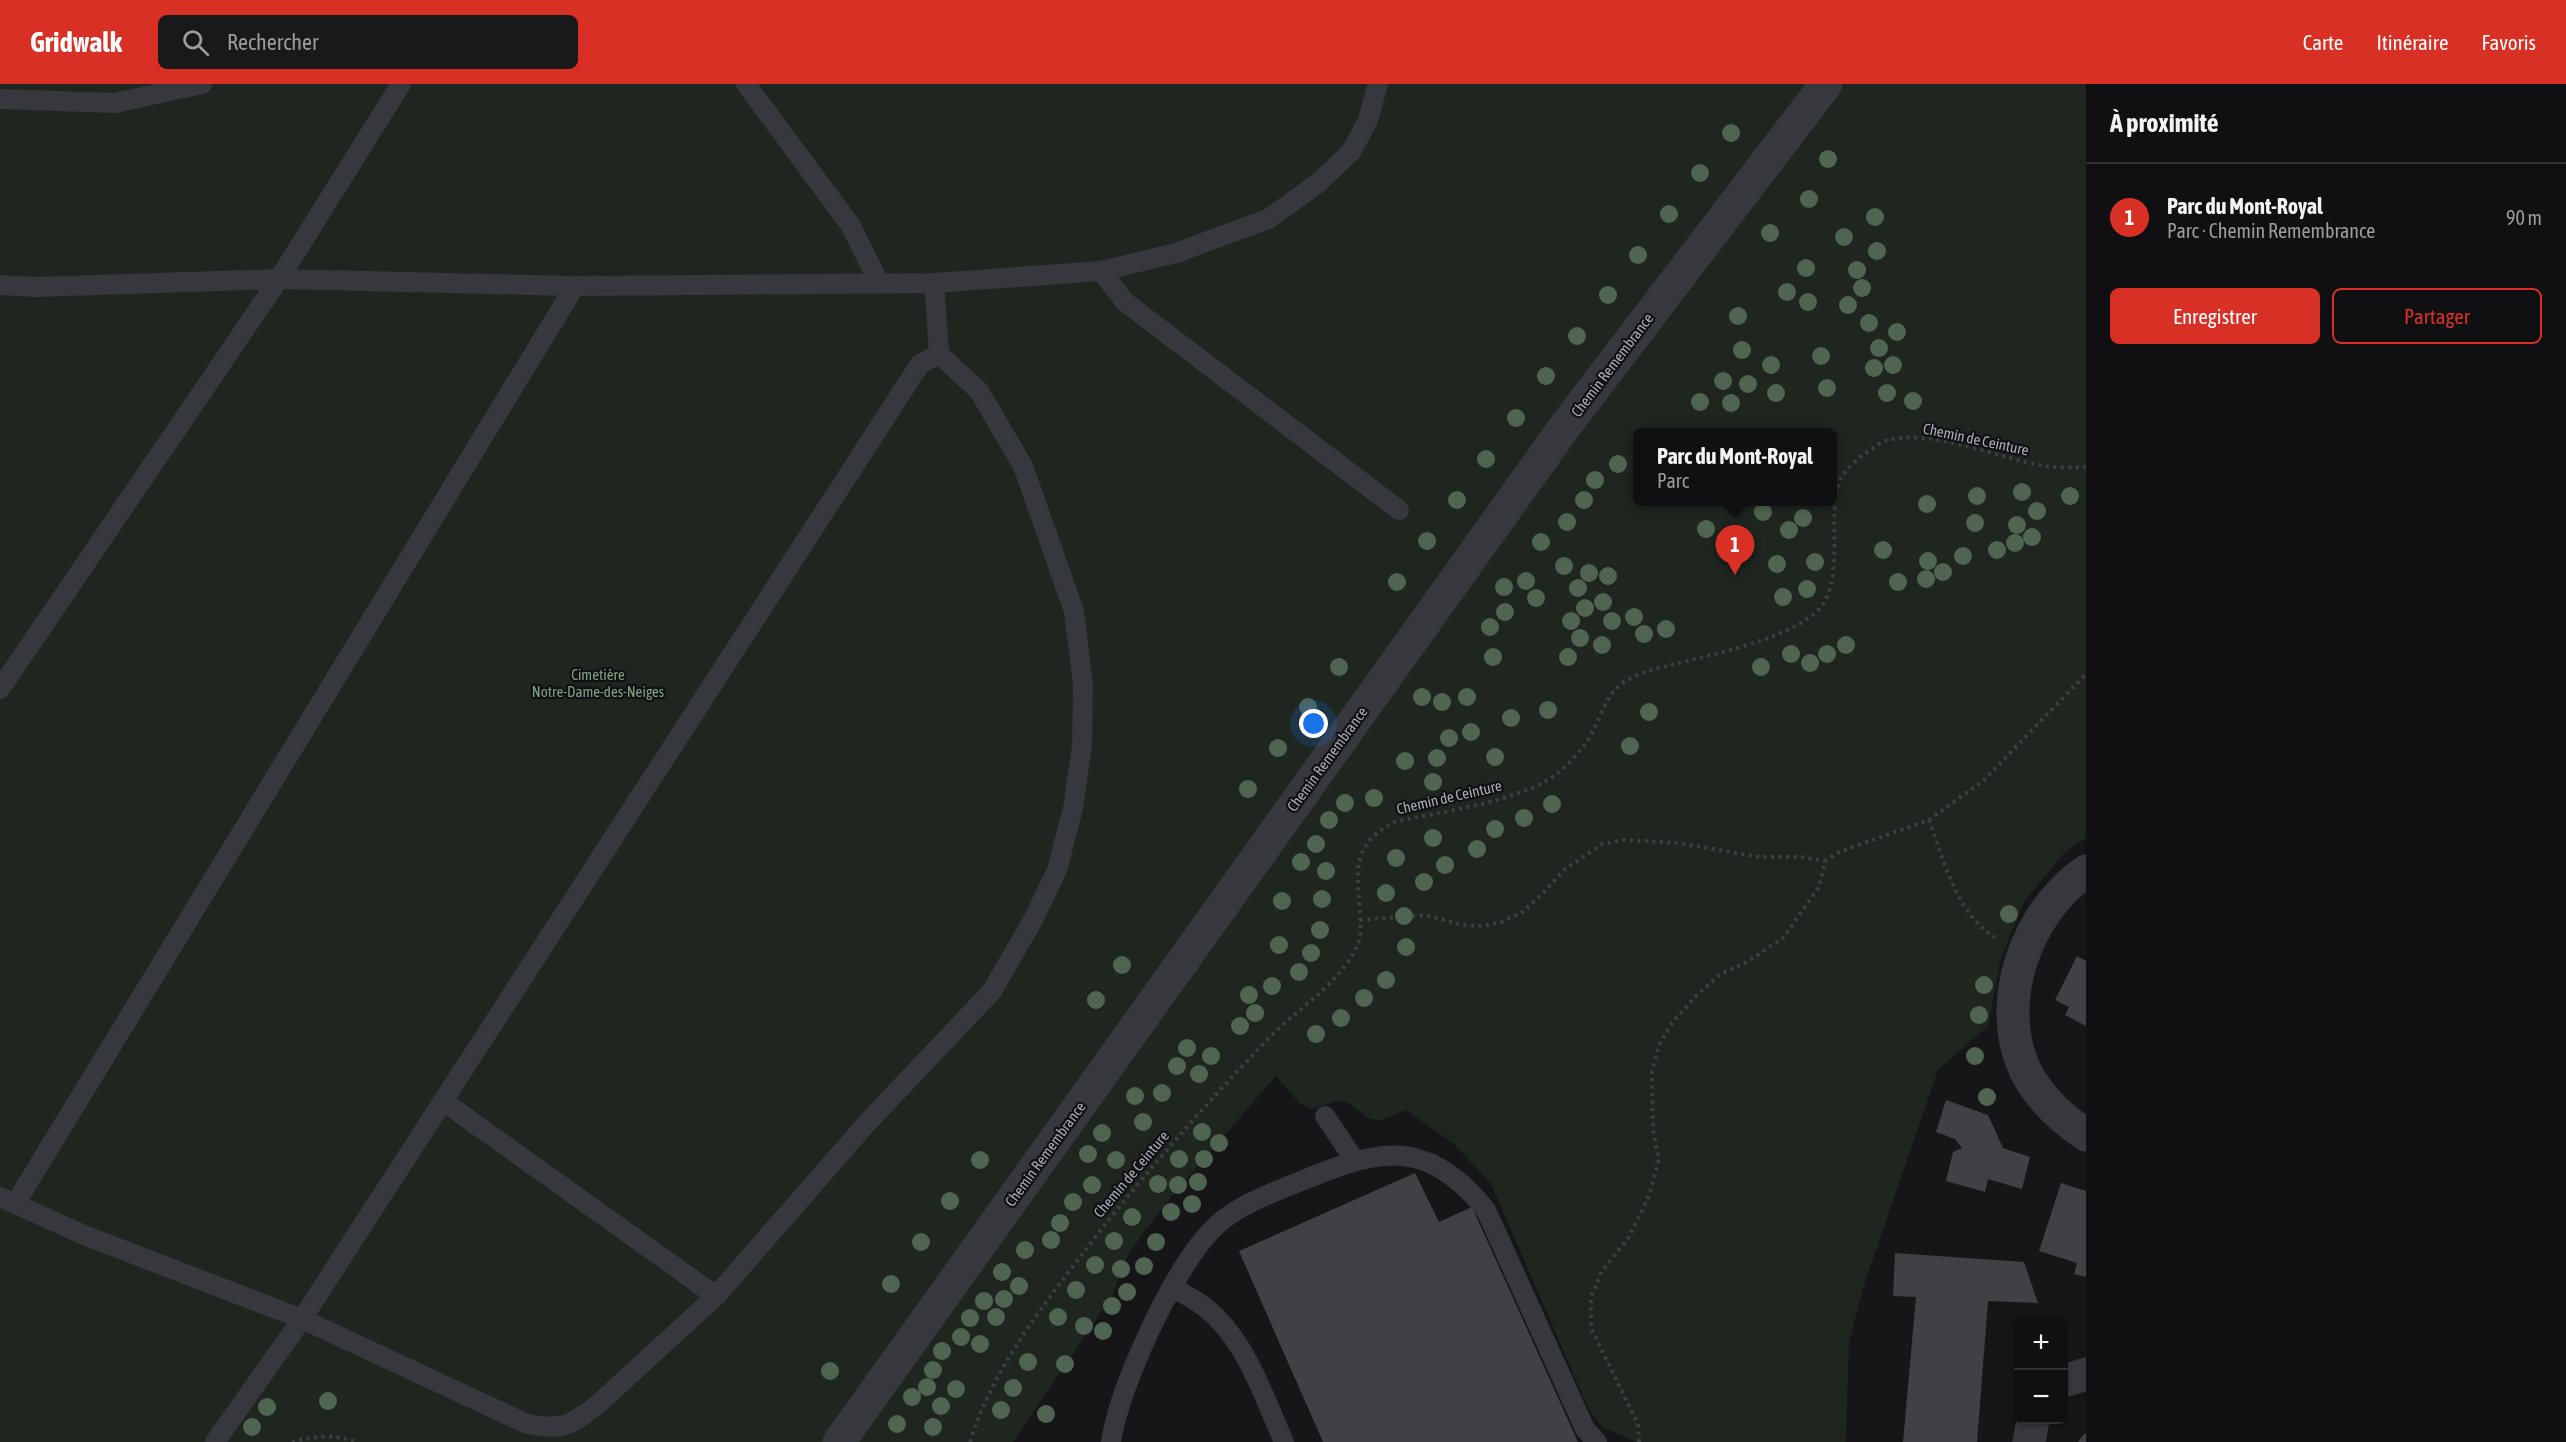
<!DOCTYPE html>
<html lang="fr">
<meta charset="utf-8">
<style>
:root{--surface:#101012;--page:#19191b;--text:#f1f3f6;--muted:#9c9d9f;--line:#303032;--accent:#d93025}
body{margin:0;font-family:"Asap Condensed",sans-serif;background:var(--page);color:var(--text)}
.controls{position:absolute;right:18px;bottom:18px;display:grid;overflow:hidden;border-radius:9px;box-shadow:0 2px 4px #0004}
.controls button{width:54px;height:54px;display:grid;place-items:center;padding:0;border:0;border-bottom:2px solid var(--line);background:var(--surface);color:var(--text);font:30px sans-serif}
.you{position:absolute;left:1314px;top:640px;width:21px;height:21px;margin:-15px;border:4px solid #fff;border-radius:50%;background:#1a73e8;box-shadow:0 0 0 9px #1a73e833}
.badge{display:grid;place-items:center;width:39px;height:39px;border-radius:50%;background:var(--accent);color:#fff;font-size:20px;font-weight:700}
.pin{position:absolute;translate:-50% -50px;filter:drop-shadow(0 2px 3px #0008)}
.pin::after{content:'';position:absolute;top:32px;width:21px;height:18px;background:inherit;clip-path:polygon(0 0,100% 0,50% 100%)}
.popup{position:absolute;left:1633px;top:344px;width:204px;height:78px;box-sizing:border-box;display:grid;place-content:center;border-radius:9px;background:var(--surface);filter:drop-shadow(0 2px 4px #0005);font-size:20px;white-space:nowrap;color:var(--muted)}
.popup b{font-size:22px;color:var(--text)}
.popup::after{content:'';position:absolute;left:50%;top:100%;margin-left:-12px;border:12px solid transparent;border-top-color:var(--surface)}
.list{margin:0;padding:0;list-style:none}
h2{display:flex;justify-content:space-between;align-items:center;height:78px;margin:0;padding:0 24px;font-size:26px}
h2 small{font-size:20px;font-weight:400;color:var(--muted)}
.list li{display:grid;grid-template-columns:39px 1fr auto;gap:18px;align-items:center;box-sizing:border-box;height:108px;padding:0 24px;border-top:2px solid var(--line)}
.list b{display:block;font-size:22px;white-space:nowrap}
.list p{margin:0;font-size:20px;white-space:nowrap;color:var(--muted)}
.list em{font-size:20px;font-style:normal;color:var(--muted)}
.actions{display:flex;gap:12px;padding:18px 24px}
.actions a{flex:1;padding:14px 0;border:2px solid var(--accent);border-radius:9px;text-align:center;font-size:21px;color:var(--accent)}
.actions .main{background:var(--accent);color:#fff}
.icon{flex:none;width:33px;height:33px;fill:none;stroke:currentColor;stroke-width:2;stroke-linecap:round;stroke-linejoin:round}
.map{position:relative;flex:none;width:2086px;height:1358px;overflow:hidden}
header{display:flex;align-items:center;gap:36px;box-sizing:border-box;height:84px;padding:0 30px;background:var(--accent);color:#fff}
header strong{font-size:28px}
nav{display:flex;gap:33px;margin-inline-start:auto;font-size:21px}
.search{width:420px;height:54px;background:var(--page);display:flex;align-items:center;gap:15px;box-sizing:border-box;padding:0 21px;border-radius:9px;color:var(--muted);font-size:22px}
main{display:flex}
aside{flex:1;background:var(--surface)}
.map>svg:first-child{display:block}
</style>
<header>
<strong>Gridwalk</strong>
<div class="search"><svg class="icon" aria-label="search" viewBox="0 0 24 24"><circle cx="10" cy="10" r="6"/><path d="M15 15l6 6"/></svg>Rechercher</div>
<nav><a>Carte</a><a>Itinéraire</a><a>Favoris</a></nav>
</header>
<main>
<div class="map">
<svg width="2086" height="1358" viewBox="0 0 2086 1358">
<rect width="100%" height="100%" fill="#161618"/>
<path fill="#1e261f" fill-rule="evenodd" d="M0 0H2086V754L2066 767 2025 816 2000 877 1988 942 1938 986 1865 1198 1849 1258 1846 1358H1636C1607 1342 1604 1353 1586 1319L1491 1100 1455 1061 1406 1026 1380 1037 1368 1034 1347 1018 1336 1017 1312 1025 1300 1020 1276 992 1172 1112 1141 1152 1123 1180 1113 1211 1013 1358H0ZM1638 348H1832V418H1638Z"/>
<g fill="#404145">
<path d="M2077 872 2086 877V942L2065 931 2069 923 2055 916Z"/>
<path d="M1946 1016 1988 1031 2003 1064 2030 1073 2022 1105 1988 1095 1985 1108 1946 1097 1953 1068 1962 1064 1955 1055 1936 1048Z"/>
<path d="M1415 1089 1439 1138 1472 1123 1578 1358H1323L1239 1167Z"/>
<path d="M2061 1099 2086 1107V1193L2074 1190 2077 1179 2039 1167Z"/>
<path d="M1895 1169 2024 1178 2038 1219 1988 1217 1977 1358H1903L1916 1213 1893 1212Z"/>
<path d="M2084 1350H2086V1358H2078Z"/>
</g>
<g fill="none" stroke-linecap="round" stroke-linejoin="round">
<g stroke="#3d3f44" stroke-width="4" stroke-dasharray="3 4.5" stroke-linecap="butt">
<path d="M1929 736C1944 776 1956 830 1995 853"/>
<path d="M1360 836 1426 831 1463 841 1482 842 1501 838 1521 829 1541 811 1564 786 1602 760 1625 756 1678 759 1759 773H1801L1825 777"/>
<path d="M292 1358C314 1352 335 1350 356 1358"/>
<path d="M970 1358C990 1294 1030 1239 1070 1186 1131 1105 1197 1029 1267 956 1290 932 1319 913 1340 888 1348 879 1355 869 1359 857 1362 848 1360 836 1360 826 1356 784 1353 760 1394 738 1439 728 1523 717 1558 689 1567 682 1576 671 1583 663 1599 644 1602 613 1624 598 1637 589 1656 585 1671 581 1712 570 1782 557 1815 529 1849 500 1824 428 1841 394 1846 385 1858 374 1866 369 1872 365 1879 359 1885 357 1931 343 1999 375 2045 382 2058 384 2073 383 2086 383"/>
<path d="M1639 1358 1638 1340 1591 1244V1213L1602 1187 1629 1153 1649 1112 1659 1075 1653 1046 1652 987 1659 961 1672 939 1696 912 1719 891 1747 878 1783 854 1819 803 1825 777 1839 768 1929 736 1984 696 2086 590"/>
</g>
<g stroke="#37383d" stroke-width="20">
<path d="M746 0 851 142 879 199"/>
<path d="M0 15 115 19 202 0"/>
<path d="M1101 187 1125 218 1399 426"/>
<path d="M0 201 36 203 279 195 575 202 934 199 1101 187 1176 169 1268 135 1317 100 1351 68 1368 36 1378 0"/>
<path d="M0 605 279 195 401 0"/>
<path d="M443 1017 716 1212"/>
<path d="M1325 1032 1355 1077"/>
<path d="M0 1113 84 1151 302 1235 527 1340C562 1346 568 1343 596 1322L716 1212 867 1039 992 907 1033 836 1057 786 1073 724 1082 661 1083 601 1074 527 1023 382 979 307 939 270"/>
<path d="M15 1120 575 202"/>
<path d="M1173 1204C1188 1212 1203 1220 1215 1232 1249 1265 1265 1316 1284 1358"/>
<path d="M215 1358 302 1235 920 280 939 270 934 199"/>
<path d="M1111 1358C1119 1303 1172 1189 1209 1149 1230 1125 1262 1113 1291 1101 1372 1068 1422 1047 1486 1126L1585 1345 1597 1358"/>
</g>
<g stroke="#37383d" stroke-width="33">
<path d="M2086 787C2026 828 1993 920 2026 988 2040 1015 2061 1034 2086 1051"/>
<path d="M2064 1297 2086 1290"/>
<path d="M2029 1358 2033 1336"/>
</g>
<path stroke="#37383d" stroke-width="33" d="M839 1358 1566 341 1826 0"/>
</g>
<g fill="#506452">
<circle cx="1731" cy="49" r="9"/>
<circle cx="1828" cy="75" r="9"/>
<circle cx="1700" cy="89" r="9"/>
<circle cx="1809" cy="115" r="9"/>
<circle cx="1669" cy="130" r="9"/>
<circle cx="1875" cy="133" r="9"/>
<circle cx="1770" cy="149" r="9"/>
<circle cx="1844" cy="153" r="9"/>
<circle cx="1877" cy="167" r="9"/>
<circle cx="1638" cy="171" r="9"/>
<circle cx="1806" cy="184" r="9"/>
<circle cx="1857" cy="186" r="9"/>
<circle cx="1862" cy="204" r="9"/>
<circle cx="1787" cy="208" r="9"/>
<circle cx="1608" cy="211" r="9"/>
<circle cx="1808" cy="218" r="9"/>
<circle cx="1848" cy="221" r="9"/>
<circle cx="1738" cy="232" r="9"/>
<circle cx="1869" cy="239" r="9"/>
<circle cx="1897" cy="248" r="9"/>
<circle cx="1577" cy="252" r="9"/>
<circle cx="1879" cy="264" r="9"/>
<circle cx="1742" cy="266" r="9"/>
<circle cx="1821" cy="272" r="9"/>
<circle cx="1771" cy="281" r="9"/>
<circle cx="1893" cy="281" r="9"/>
<circle cx="1874" cy="284" r="9"/>
<circle cx="1546" cy="292" r="9"/>
<circle cx="1723" cy="297" r="9"/>
<circle cx="1748" cy="300" r="9"/>
<circle cx="1827" cy="304" r="9"/>
<circle cx="1776" cy="309" r="9"/>
<circle cx="1887" cy="309" r="9"/>
<circle cx="1913" cy="317" r="9"/>
<circle cx="1700" cy="318" r="9"/>
<circle cx="1731" cy="319" r="9"/>
<circle cx="1516" cy="334" r="9"/>
<circle cx="1486" cy="375" r="9"/>
<circle cx="1618" cy="380" r="9"/>
<circle cx="1595" cy="396" r="9"/>
<circle cx="2022" cy="408" r="9"/>
<circle cx="1977" cy="412" r="9"/>
<circle cx="2070" cy="412" r="9"/>
<circle cx="1457" cy="416" r="9"/>
<circle cx="1584" cy="416" r="9"/>
<circle cx="1927" cy="420" r="9"/>
<circle cx="2037" cy="427" r="9"/>
<circle cx="1763" cy="428" r="9"/>
<circle cx="1803" cy="434" r="9"/>
<circle cx="1567" cy="438" r="9"/>
<circle cx="1975" cy="439" r="9"/>
<circle cx="2017" cy="441" r="9"/>
<circle cx="1706" cy="445" r="9"/>
<circle cx="1789" cy="446" r="9"/>
<circle cx="2032" cy="453" r="9"/>
<circle cx="1427" cy="457" r="9"/>
<circle cx="1541" cy="458" r="9"/>
<circle cx="2015" cy="459" r="9"/>
<circle cx="1883" cy="466" r="9"/>
<circle cx="1997" cy="466" r="9"/>
<circle cx="1963" cy="472" r="9"/>
<circle cx="1928" cy="477" r="9"/>
<circle cx="1815" cy="478" r="9"/>
<circle cx="1777" cy="480" r="9"/>
<circle cx="1564" cy="482" r="9"/>
<circle cx="1943" cy="488" r="9"/>
<circle cx="1589" cy="489" r="9"/>
<circle cx="1608" cy="492" r="9"/>
<circle cx="1926" cy="495" r="9"/>
<circle cx="1526" cy="497" r="9"/>
<circle cx="1397" cy="498" r="9"/>
<circle cx="1898" cy="498" r="9"/>
<circle cx="1504" cy="503" r="9"/>
<circle cx="1578" cy="504" r="9"/>
<circle cx="1807" cy="505" r="9"/>
<circle cx="1783" cy="513" r="9"/>
<circle cx="1536" cy="514" r="9"/>
<circle cx="1603" cy="518" r="9"/>
<circle cx="1585" cy="524" r="9"/>
<circle cx="1505" cy="528" r="9"/>
<circle cx="1634" cy="533" r="9"/>
<circle cx="1571" cy="537" r="9"/>
<circle cx="1612" cy="537" r="9"/>
<circle cx="1490" cy="543" r="9"/>
<circle cx="1666" cy="545" r="9"/>
<circle cx="1644" cy="550" r="9"/>
<circle cx="1580" cy="554" r="9"/>
<circle cx="1602" cy="561" r="9"/>
<circle cx="1846" cy="561" r="9"/>
<circle cx="1791" cy="570" r="9"/>
<circle cx="1827" cy="570" r="9"/>
<circle cx="1493" cy="573" r="9"/>
<circle cx="1568" cy="573" r="9"/>
<circle cx="1810" cy="579" r="9"/>
<circle cx="1339" cy="583" r="9"/>
<circle cx="1761" cy="583" r="9"/>
<circle cx="1422" cy="613" r="9"/>
<circle cx="1467" cy="613" r="9"/>
<circle cx="1442" cy="618" r="9"/>
<circle cx="1308" cy="623" r="9"/>
<circle cx="1548" cy="626" r="9"/>
<circle cx="1649" cy="628" r="9"/>
<circle cx="1511" cy="634" r="9"/>
<circle cx="1471" cy="648" r="9"/>
<circle cx="1449" cy="654" r="9"/>
<circle cx="1630" cy="662" r="9"/>
<circle cx="1278" cy="664" r="9"/>
<circle cx="1495" cy="673" r="9"/>
<circle cx="1437" cy="674" r="9"/>
<circle cx="1405" cy="677" r="9"/>
<circle cx="1433" cy="698" r="9"/>
<circle cx="1248" cy="705" r="9"/>
<circle cx="1374" cy="714" r="9"/>
<circle cx="1345" cy="719" r="9"/>
<circle cx="1552" cy="720" r="9"/>
<circle cx="1524" cy="734" r="9"/>
<circle cx="1329" cy="736" r="9"/>
<circle cx="1495" cy="745" r="9"/>
<circle cx="1433" cy="754" r="9"/>
<circle cx="1316" cy="760" r="9"/>
<circle cx="1477" cy="765" r="9"/>
<circle cx="1396" cy="774" r="9"/>
<circle cx="1301" cy="778" r="9"/>
<circle cx="1445" cy="781" r="9"/>
<circle cx="1326" cy="787" r="9"/>
<circle cx="1424" cy="798" r="9"/>
<circle cx="1386" cy="809" r="9"/>
<circle cx="1322" cy="815" r="9"/>
<circle cx="1282" cy="817" r="9"/>
<circle cx="2009" cy="830" r="9"/>
<circle cx="1404" cy="832" r="9"/>
<circle cx="1320" cy="846" r="9"/>
<circle cx="1279" cy="861" r="9"/>
<circle cx="1406" cy="863" r="9"/>
<circle cx="1311" cy="869" r="9"/>
<circle cx="1122" cy="881" r="9"/>
<circle cx="1299" cy="888" r="9"/>
<circle cx="1386" cy="896" r="9"/>
<circle cx="1984" cy="901" r="9"/>
<circle cx="1272" cy="902" r="9"/>
<circle cx="1249" cy="911" r="9"/>
<circle cx="1364" cy="914" r="9"/>
<circle cx="1096" cy="916" r="9"/>
<circle cx="1255" cy="929" r="9"/>
<circle cx="1979" cy="931" r="9"/>
<circle cx="1341" cy="934" r="9"/>
<circle cx="1240" cy="942" r="9"/>
<circle cx="1316" cy="950" r="9"/>
<circle cx="1187" cy="964" r="9"/>
<circle cx="1211" cy="972" r="9"/>
<circle cx="1975" cy="972" r="9"/>
<circle cx="1177" cy="982" r="9"/>
<circle cx="1199" cy="990" r="9"/>
<circle cx="1162" cy="1009" r="9"/>
<circle cx="1135" cy="1012" r="9"/>
<circle cx="1987" cy="1013" r="9"/>
<circle cx="1143" cy="1038" r="9"/>
<circle cx="1202" cy="1048" r="9"/>
<circle cx="1102" cy="1049" r="9"/>
<circle cx="1219" cy="1059" r="9"/>
<circle cx="1088" cy="1070" r="9"/>
<circle cx="1179" cy="1075" r="9"/>
<circle cx="1204" cy="1075" r="9"/>
<circle cx="980" cy="1076" r="9"/>
<circle cx="1116" cy="1076" r="9"/>
<circle cx="1198" cy="1098" r="9"/>
<circle cx="1158" cy="1100" r="9"/>
<circle cx="1092" cy="1101" r="9"/>
<circle cx="1178" cy="1101" r="9"/>
<circle cx="950" cy="1117" r="9"/>
<circle cx="1073" cy="1118" r="9"/>
<circle cx="1192" cy="1120" r="9"/>
<circle cx="1171" cy="1128" r="9"/>
<circle cx="1132" cy="1133" r="9"/>
<circle cx="1060" cy="1139" r="9"/>
<circle cx="1051" cy="1156" r="9"/>
<circle cx="1114" cy="1157" r="9"/>
<circle cx="921" cy="1158" r="9"/>
<circle cx="1156" cy="1158" r="9"/>
<circle cx="1025" cy="1166" r="9"/>
<circle cx="1095" cy="1181" r="9"/>
<circle cx="1144" cy="1182" r="9"/>
<circle cx="1121" cy="1185" r="9"/>
<circle cx="1002" cy="1188" r="9"/>
<circle cx="891" cy="1200" r="9"/>
<circle cx="1019" cy="1202" r="9"/>
<circle cx="1076" cy="1206" r="9"/>
<circle cx="1127" cy="1208" r="9"/>
<circle cx="1004" cy="1215" r="9"/>
<circle cx="984" cy="1217" r="9"/>
<circle cx="1112" cy="1222" r="9"/>
<circle cx="996" cy="1233" r="9"/>
<circle cx="1058" cy="1233" r="9"/>
<circle cx="970" cy="1234" r="9"/>
<circle cx="1084" cy="1242" r="9"/>
<circle cx="1103" cy="1247" r="9"/>
<circle cx="961" cy="1253" r="9"/>
<circle cx="980" cy="1260" r="9"/>
<circle cx="942" cy="1267" r="9"/>
<circle cx="1028" cy="1278" r="9"/>
<circle cx="1065" cy="1280" r="9"/>
<circle cx="933" cy="1286" r="9"/>
<circle cx="830" cy="1287" r="9"/>
<circle cx="927" cy="1303" r="9"/>
<circle cx="1013" cy="1304" r="9"/>
<circle cx="956" cy="1305" r="9"/>
<circle cx="912" cy="1313" r="9"/>
<circle cx="328" cy="1317" r="9"/>
<circle cx="941" cy="1322" r="9"/>
<circle cx="267" cy="1323" r="9"/>
<circle cx="1001" cy="1326" r="9"/>
<circle cx="1046" cy="1330" r="9"/>
<circle cx="897" cy="1340" r="9"/>
<circle cx="252" cy="1343" r="9"/>
<circle cx="933" cy="1343" r="9"/>
</g>
<g text-anchor="middle" dominant-baseline="central" stroke-width="4.5" stroke-linejoin="round" paint-order="stroke">
<g font-size="15" fill="#a8adb8" stroke="#111113">
<text transform="translate(1612 281) rotate(-53)">Chemin Remembrance</text>
<text transform="translate(1976 355) rotate(12)">Chemin de Ceinture</text>
<text transform="translate(1327 675) rotate(-54)">Chemin Remembrance</text>
<text transform="translate(1449 713) rotate(-13)">Chemin de Ceinture</text>
<text transform="translate(1045 1070) rotate(-54)">Chemin Remembrance</text>
<text transform="translate(1131 1090) rotate(-50)">Chemin de Ceinture</text>
</g>
<g font-size="15" fill="#7fa381" stroke="#111113">
<text x="598" y="590">Cimetière<tspan x="598" dy="17">Notre-Dame-des-Neiges</tspan></text>
</g>
</g>
</svg>
<div class="controls">
<button>+</button>
<button>−</button>
</div>
<div class="you"></div>
<div class="pin badge" style="left:1735px;top:491px">1</div>
<div class="popup"><b>Parc du Mont-Royal</b>Parc</div>
</div>
<aside>
<h2>À proximité<small></small></h2>
<ul class="list">
<li><span class="badge">1</span><div><b>Parc du Mont-Royal</b><p>Parc · Chemin Remembrance</p></div><em>90 m</em></li>
</ul>
<div class="actions"><a class="main">Enregistrer</a><a>Partager</a></div>
</aside>
</main>
